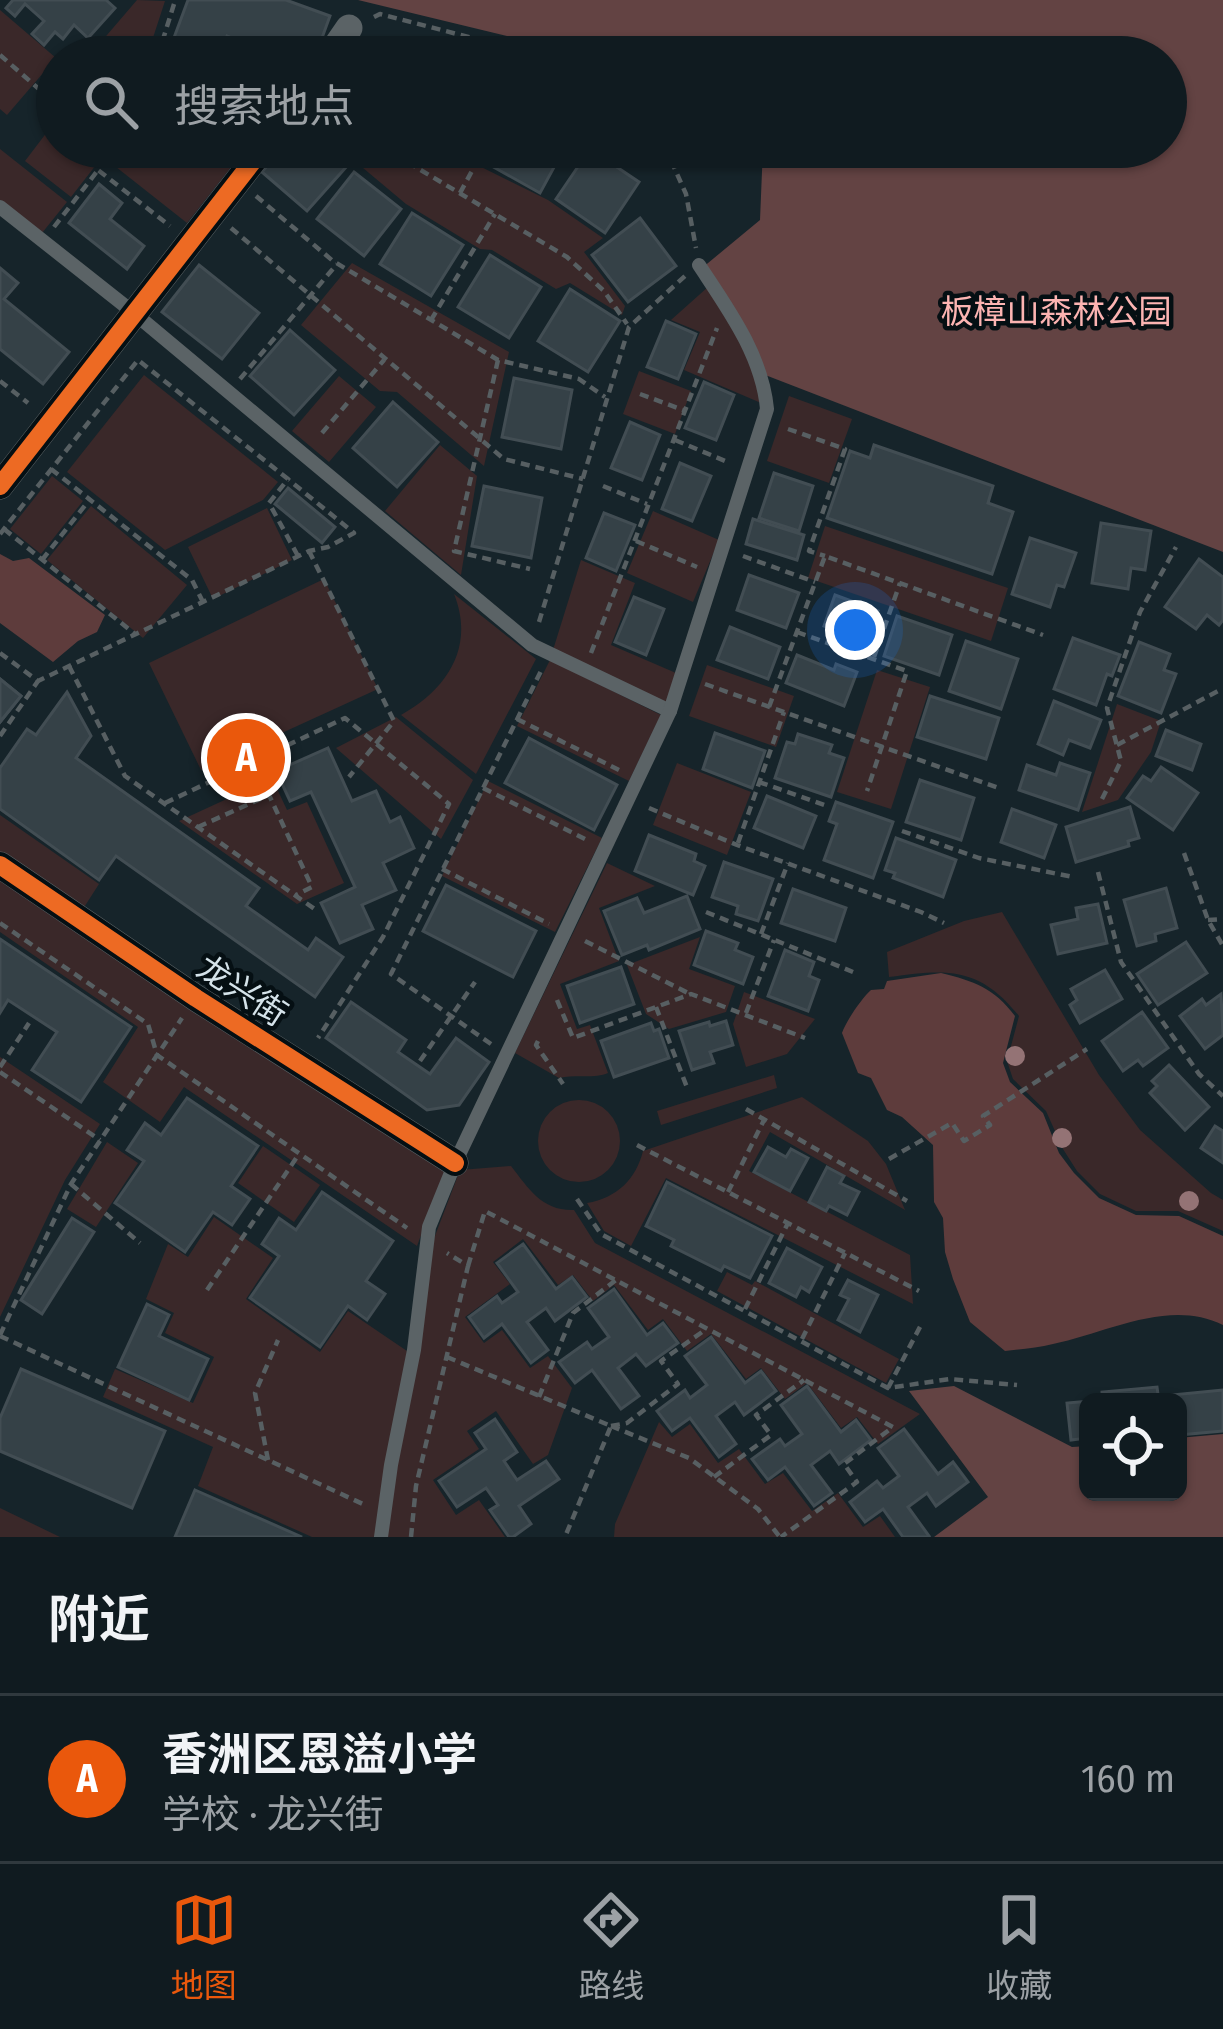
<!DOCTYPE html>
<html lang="zh">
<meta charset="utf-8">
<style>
:root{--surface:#101b20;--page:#1e282d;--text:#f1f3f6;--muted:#9ca1a5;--line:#30393e;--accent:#ea580c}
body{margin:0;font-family:"Fira Sans Condensed","Noto Sans SC",sans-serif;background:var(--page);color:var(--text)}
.controls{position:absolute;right:36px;bottom:36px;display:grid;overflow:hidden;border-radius:18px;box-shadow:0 3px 9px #0004}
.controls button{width:108px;height:108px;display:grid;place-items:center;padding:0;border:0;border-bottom:3px solid var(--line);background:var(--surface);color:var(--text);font:60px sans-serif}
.you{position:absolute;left:855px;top:630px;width:42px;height:42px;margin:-30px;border:9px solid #fff;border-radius:50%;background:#1a73e8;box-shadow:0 0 0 18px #1a73e833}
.badge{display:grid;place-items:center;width:78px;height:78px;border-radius:50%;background:var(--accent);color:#fff;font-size:39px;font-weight:700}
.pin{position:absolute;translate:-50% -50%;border:6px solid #fff;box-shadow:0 3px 12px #0006}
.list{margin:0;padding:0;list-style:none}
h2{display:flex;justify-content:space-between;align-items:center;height:156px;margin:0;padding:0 48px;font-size:51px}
h2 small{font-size:39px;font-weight:400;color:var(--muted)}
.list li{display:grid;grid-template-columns:78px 1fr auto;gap:36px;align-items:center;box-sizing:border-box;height:168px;padding:0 48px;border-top:3px solid var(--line)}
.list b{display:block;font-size:45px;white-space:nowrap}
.list p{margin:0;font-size:39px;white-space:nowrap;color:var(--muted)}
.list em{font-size:39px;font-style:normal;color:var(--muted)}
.icon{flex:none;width:66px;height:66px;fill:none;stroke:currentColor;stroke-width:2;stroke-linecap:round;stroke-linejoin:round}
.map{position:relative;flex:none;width:1223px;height:1537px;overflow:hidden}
.search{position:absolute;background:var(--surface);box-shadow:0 3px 9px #0004;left:36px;right:36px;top:36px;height:132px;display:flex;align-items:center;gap:30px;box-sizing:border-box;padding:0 42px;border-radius:66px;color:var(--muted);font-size:45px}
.sheet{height:324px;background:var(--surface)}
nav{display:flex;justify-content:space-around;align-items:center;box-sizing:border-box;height:168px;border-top:3px solid var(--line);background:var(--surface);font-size:33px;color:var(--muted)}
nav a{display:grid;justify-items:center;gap:6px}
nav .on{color:var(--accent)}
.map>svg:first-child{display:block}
</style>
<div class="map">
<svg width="1223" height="1537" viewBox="0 0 1223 1537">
<rect width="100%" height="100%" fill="#16242a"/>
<g fill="#3a2829">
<path d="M137 0 165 1 149 50 167 57H106L95 49Z"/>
<path d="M0 10 56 58 7 115 0 109Z"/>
<path d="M57 119V147H110L71 197 25 161Z"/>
<path d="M124 147H247L187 223 111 163Z"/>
<path d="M338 147H424L452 168 463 158 548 200 603 238 584 252 625 306 622 315 570 283 556 289 492 250 480 249 406 204Z"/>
<path d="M0 149 67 202 42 233 0 200Z"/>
<path d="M352 263 509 352 484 466 397 392 380 391 301 325Z"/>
<path d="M708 287C730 317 764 365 761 403L684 370 700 332 671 320Z"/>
<path d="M639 371 691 391 675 434 623 414Z"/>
<path d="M144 375 278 482 263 500 165 550 67 472Z"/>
<path d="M339 376 376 407 329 462 292 431Z"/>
<path d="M789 396 852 419 829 483 767 461Z"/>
<path d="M440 445 477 476 461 575 385 511Z"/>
<path d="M52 476 83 501 41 554 10 529Z"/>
<path d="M91 506 187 585 143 638 47 560Z"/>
<path d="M267 508 292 560 213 599 188 547Z"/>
<path d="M653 511 719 540 693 602 627 573Z"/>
<path d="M825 526 1008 588 991 641 808 578Z"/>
<path d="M581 560 635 583 611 645 676 673 666 706 553 650Z"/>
<path d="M324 579 378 689 201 770 149 663Z"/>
<path d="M454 594 536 659 476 774 401 715C448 689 475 646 454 594Z"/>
<path d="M550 660 661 715 629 781 517 726Z"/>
<path d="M707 665 794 696 776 747 689 716Z"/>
<path d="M877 670 930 687 891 809 837 792Z"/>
<path d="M1117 704 1161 721 1151 752 1118 800 1082 812Z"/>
<path d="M396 717 473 780 441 839 336 748Z"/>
<path d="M677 763 751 792 727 855 653 825Z"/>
<path d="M272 778 287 810 307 802 344 883 297 904 179 821Z"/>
<path d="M488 781 602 838 555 932 442 876Z"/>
<path d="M0 815 99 884 81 912 0 857Z"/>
<path d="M607 863 655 886 599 908 619 961 560 984 577 1029 590 1025 608 1073C595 1079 577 1074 559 1078L515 1053Z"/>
<path d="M0 874 446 1168 417 1246 184 1087 160 1122 103 1082 138 1027 0 932Z"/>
<path d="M1002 912 1099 1075 1140 1130 1211 1193 1223 1200V1231L1178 1211H1136L1100 1194 1077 1171 1063 1149 1046 1111 1013 1079 1007 1061 1019 1016C979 966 947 969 889 977L887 952 964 921Z"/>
<path d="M700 937 689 969 735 986 726 1012 669 1029 646 1014 627 965Z"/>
<path d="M744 992 815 1019 787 1054 746 1067 733 1024Z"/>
<path d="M0 1057 100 1124 65 1180 0 1317Z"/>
<path d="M774 1075 777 1088 661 1125 657 1111Z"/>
<path d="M802 1097 868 1141 886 1164 905 1210 770 1132 749 1171 910 1255 913 1304 666 1178 631 1246 604 1231 587 1203C617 1198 636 1179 643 1151Z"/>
<circle cx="579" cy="1141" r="41"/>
<path d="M107 1142 138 1163 96 1227 67 1209Z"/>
<path d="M263 1146 320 1185 294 1222 238 1183Z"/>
<path d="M511 1166C529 1189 542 1211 574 1210L595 1243 920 1414 878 1444 857 1417 841 1428 807 1383 785 1399 761 1368 746 1379 711 1334 687 1351 663 1319 648 1330 614 1285 593 1301 573 1275 558 1285 523 1239 493 1262 510 1284 465 1317 484 1343 502 1330 530 1368 548 1356 572 1388 548 1455 533 1464 496 1411 467 1431 479 1449 433 1480 456 1515 479 1500 505 1537H386L433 1241 460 1170Z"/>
<path d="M214 1217 273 1258 246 1299 320 1352 348 1311 407 1351 377 1537H312L198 1486 213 1447 103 1397 115 1369 193 1403 214 1357 165 1333 174 1313 146 1299 168 1244 188 1257Z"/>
<path d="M727 1272 752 1285 755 1281 899 1359 886 1383 717 1291Z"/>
<path d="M659 1422 672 1437 690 1424 718 1463 739 1449 765 1484 783 1473 812 1511 838 1493 863 1527 880 1516 895 1537H614L615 1524Z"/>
<path d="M0 1508 60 1537H0Z"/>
</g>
<g fill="#634343">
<path d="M358 0H1223V552L760 373 702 268 760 220 763 147H1166V57H568L540 44Z"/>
<path d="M954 1386 1072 1447 1088 1446V1492H1178V1438L1223 1434V1537H934L988 1497 909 1391Z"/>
</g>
<g fill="#5e3c3c">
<path d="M0 554 13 561 29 558 105 615 97 632 78 641 53 662 0 623Z"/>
<path d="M941 973C974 981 994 988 1015 1016L1003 1063 1010 1082 1043 1113 1059 1153 1074 1173 1099 1198 1136 1215 1179 1216 1223 1236V1325C1169 1298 1107 1333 1053 1344 1038 1348 1021 1349 1005 1351L970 1322 953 1279 945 1252 943 1218 934 1202 933 1145 902 1117 887 1110 871 1078 858 1073 842 1033C846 1021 862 998 871 990L884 989 887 981Z"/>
</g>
<g fill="#354147" stroke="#424d53" stroke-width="3">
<path d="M13 0H106L115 8 88 38 74 25 63 39 55 32 44 45 32 34 44 21 25 4 15 16 6 8Z"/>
<path d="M188 0H286L330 16 315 57H244L249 45 227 36 219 57H211L172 43Z"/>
<path d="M284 147H326L347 166 307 211 262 172Z"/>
<path d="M433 147H463L452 162Z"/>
<path d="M497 147H565L540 193 488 164Z"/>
<path d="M590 149 639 182 605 233 556 199Z"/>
<path d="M354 172 401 209 364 256 317 219Z"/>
<path d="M99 184 122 203 110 219 144 246 127 269 69 223Z"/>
<path d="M412 213 463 245 431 296 380 264Z"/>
<path d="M640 218 676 266 628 302 592 255Z"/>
<path d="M490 255 541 287 509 338 458 307Z"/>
<path d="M199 265 259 313 222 359 162 312Z"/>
<path d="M0 268 18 283 4 299 69 352 43 384 0 349Z"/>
<path d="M570 289 620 321 588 372 538 341Z"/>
<path d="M666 321 696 334 678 379 647 367Z"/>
<path d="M290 330 335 370 294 415 250 376Z"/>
<path d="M514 378 572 390 561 449 502 437Z"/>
<path d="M704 382 734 395 716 440 685 428Z"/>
<path d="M393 402 438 442 397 487 353 448Z"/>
<path d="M630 422 660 435 642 480 611 468Z"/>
<path d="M874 445 993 486 988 503 1013 512 992 574 827 518 850 451 870 458Z"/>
<path d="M680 463 711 476 692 521 662 509Z"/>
<path d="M774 473 813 486 799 531 759 518Z"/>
<path d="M484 486 542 498 531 558 472 546Z"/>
<path d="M288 488 335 527 322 543 275 504Z"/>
<path d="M604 513 635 525 616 571 586 558Z"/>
<path d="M753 519 804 535 797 560 746 544Z"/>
<path d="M1101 523 1151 531 1145 570 1131 568 1128 589 1092 583Z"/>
<path d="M1030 538 1076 553 1064 587 1057 585 1050 607 1012 594Z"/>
<path d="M1199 559 1223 577V620L1219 625 1207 615 1196 629 1165 607Z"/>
<path d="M749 575 799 593 786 628 737 610Z"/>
<path d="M835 595 878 611 867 640 824 626Z"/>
<path d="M634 597 664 609 646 655 615 642Z"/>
<path d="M897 616 952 635 939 675 884 656Z"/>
<path d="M730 627 780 647 768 679 717 660Z"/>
<path d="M1073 638 1120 655 1112 676 1107 674 1096 705 1054 689Z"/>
<path d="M966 641 1018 659 1001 709 949 691Z"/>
<path d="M1139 642 1170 654 1164 670 1176 674 1161 713 1118 696Z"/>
<path d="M797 655 834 670 836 664 857 672 844 706 786 683Z"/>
<path d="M0 679 21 696 0 722Z"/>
<path d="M0 679 21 696 0 722Z"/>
<path d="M67 692 91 736 76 758 259 888 246 906 308 950 316 938 343 957 315 997 116 856 99 880 0 809V768L27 729 36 735Z"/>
<path d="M930 696 999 718 986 759 917 737Z"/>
<path d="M1054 701 1101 720 1090 748 1069 740 1063 755 1038 744Z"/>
<path d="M1166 730 1201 744 1192 770 1156 756Z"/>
<path d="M715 733 765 751 752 788 703 769Z"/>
<path d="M798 734 832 745 829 753 844 758 831 797 775 778 787 742 795 744Z"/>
<path d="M529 738 617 785 594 830 505 783Z"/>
<path d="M328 748 352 801 376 791 390 822 400 817 414 848 383 863 396 890 362 905 373 929 340 943 321 903 355 887 311 792 290 801 276 771Z"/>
<path d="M1060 763 1090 773 1078 810 1019 790 1027 765 1056 775Z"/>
<path d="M1161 767 1198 793 1173 830 1127 798 1143 776 1151 781Z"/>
<path d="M920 780 974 798 961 840 906 822Z"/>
<path d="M767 796 816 816 803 848 754 828Z"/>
<path d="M836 802 893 822 873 878 824 860 837 824 829 821Z"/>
<path d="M1130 807 1139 838 1128 841 1129 846 1076 862 1066 827Z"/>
<path d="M1012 809 1056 825 1044 858 1001 842Z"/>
<path d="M649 835 696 854 694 861 705 866 693 895 635 871Z"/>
<path d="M896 838 956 860 943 897 893 878 895 873 885 870Z"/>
<path d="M724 862 773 879 758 921 736 914 738 906 712 897Z"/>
<path d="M446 885 536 931 513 977 423 931Z"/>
<path d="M1166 888 1177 928 1155 934 1156 941 1137 946 1124 900Z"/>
<path d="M793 889 846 908 835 941 781 923Z"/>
<path d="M687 896 700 929 649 950 647 945 622 955 604 911 637 898 644 913Z"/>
<path d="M1098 904 1107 943 1058 954 1051 925 1078 919 1076 908Z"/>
<path d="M706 931 738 943 735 950 753 957 743 984 694 965Z"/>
<path d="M0 939 131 1027 81 1102 32 1070 57 1032 8 1000 0 1013Z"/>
<path d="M1186 942 1207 973 1158 1005 1137 974Z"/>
<path d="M785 950 814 962 809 976 819 980 808 1011 768 996Z"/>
<path d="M621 967 634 1004 580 1023 567 986Z"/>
<path d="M1105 970 1122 999 1080 1023 1070 1005 1077 1000 1071 989Z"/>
<path d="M1221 994 1223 1035 1205 1049 1180 1016 1202 999 1206 1005Z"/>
<path d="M351 1002 406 1040 398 1052 430 1074 456 1038 489 1062 459 1105 427 1110 326 1038Z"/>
<path d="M1142 1012 1168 1048 1143 1066 1138 1060 1123 1071 1102 1041Z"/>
<path d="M726 1021 733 1045 710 1052 714 1063 692 1070 679 1031 709 1022 710 1026Z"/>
<path d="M651 1023 654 1031 659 1029 669 1058 614 1077 601 1041Z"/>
<path d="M1169 1065 1209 1107 1185 1130 1150 1093 1157 1086 1152 1081Z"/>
<path d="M187 1098 258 1146 231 1186 250 1199 232 1225 213 1212 185 1252 115 1203 144 1161 127 1150 145 1123 161 1135Z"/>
<path d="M1215 1126 1223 1131V1163L1201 1148Z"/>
<path d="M768 1147 786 1157 791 1149 808 1158 790 1191 754 1172Z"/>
<path d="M827 1167 844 1176 840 1183 859 1192 847 1215 829 1206 826 1211 809 1202Z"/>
<path d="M667 1182 772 1236 750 1278 724 1266 721 1271 671 1246 674 1240 646 1226Z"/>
<path d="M322 1192 393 1241 366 1281 385 1294 367 1320 348 1306 320 1347 250 1298 279 1256 262 1244 279 1218 296 1230Z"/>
<path d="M72 1218 94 1232 42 1314 21 1300Z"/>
<path d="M523 1244 556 1289 572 1277 587 1297 555 1321 546 1308 527 1322 548 1350 531 1363 502 1324 484 1338 469 1317 497 1296 502 1303 518 1292 497 1263Z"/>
<path d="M787 1248 822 1267 809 1292 801 1287 796 1297 769 1283Z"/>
<path d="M848 1280 878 1295 860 1332 838 1320 849 1299 840 1295Z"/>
<path d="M614 1289 647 1335 663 1323 678 1343 646 1366 636 1354 618 1368 639 1396 621 1409 592 1370 575 1383 559 1362 587 1342 592 1349 609 1337 588 1308Z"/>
<path d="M147 1304 169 1315 159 1336 208 1359 189 1400 118 1367Z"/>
<path d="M711 1337 745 1383 761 1371 776 1391 744 1415 735 1402 716 1416 736 1444 719 1457 690 1418 672 1431 657 1411 685 1390 690 1398 707 1385 685 1356Z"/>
<path d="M21 1369 165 1431 132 1508 0 1451V1418Z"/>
<path d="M807 1386 841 1432 856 1420 871 1440 839 1464 830 1451 811 1465 832 1493 814 1506 785 1467 768 1480 752 1459 780 1439 785 1446 802 1434 781 1405Z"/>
<path d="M1157 1387 1159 1402H1102V1392Z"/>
<path d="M1223 1390V1431L1178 1435V1402H1161V1396Z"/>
<path d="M1102 1400V1402H1088V1438L1071 1440 1067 1403Z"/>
<path d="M495 1419 517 1452 504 1461 517 1480 546 1461 559 1479 519 1506 531 1524 513 1537H509L490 1510 498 1505 486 1488 457 1507 439 1481 486 1449 475 1433Z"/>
<path d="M904 1429 938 1474 953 1462 968 1482 936 1506 927 1493 908 1507 929 1536 927 1537H903L883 1509 865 1522 850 1502 877 1481 883 1488 899 1476 878 1448Z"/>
<path d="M195 1490 302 1537H175Z"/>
</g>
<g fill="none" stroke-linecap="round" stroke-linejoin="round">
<g stroke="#575f62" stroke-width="4.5" stroke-dasharray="9 6" stroke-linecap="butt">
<path d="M174 4 160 49 183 57"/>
<path d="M374 17 380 14 480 40 510 57"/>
<path d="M0 55 39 89"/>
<path d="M116 147 98 170 170 226"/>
<path d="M205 147 206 153 220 165"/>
<path d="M382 147 567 257 604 291 627 324"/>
<path d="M665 147 686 194 696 248"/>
<path d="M460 193 485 147"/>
<path d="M256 196 333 261 498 360 579 379 605 397"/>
<path d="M54 227 98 170"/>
<path d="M231 228 504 459 583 479"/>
<path d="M431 320 495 214"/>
<path d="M498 360 454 551 530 569"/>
<path d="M240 379 337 264"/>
<path d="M0 381 28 403"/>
<path d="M640 394 686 411"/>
<path d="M788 429 845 449 809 551 825 556"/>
<path d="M322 433 384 360"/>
<path d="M675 440 730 463"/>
<path d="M51 469 192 580 203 602"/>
<path d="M603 486 647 504"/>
<path d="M4 529 135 634"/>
<path d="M0 534 138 360 288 479 269 503 298 556"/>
<path d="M636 541 697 567"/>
<path d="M309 551 394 721 349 777"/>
<path d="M743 556 815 582"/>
<path d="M42 560 90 499"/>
<path d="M539 622 629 327 685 276"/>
<path d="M797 632 907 671 867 791"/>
<path d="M0 653 38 681 309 551 328 547 354 533 289 480"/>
<path d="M591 653 717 328"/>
<path d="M874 657 900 583"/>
<path d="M69 666 125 776 316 910"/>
<path d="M705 684 999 788"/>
<path d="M769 707 825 556 1043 635"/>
<path d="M517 719 619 770"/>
<path d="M0 736 38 681"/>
<path d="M1117 745 1218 691"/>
<path d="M759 782 827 806"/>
<path d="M483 788 585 839"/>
<path d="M1102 799 1121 761 1107 708 1140 612 1176 547"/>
<path d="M165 803 345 718 449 804 383 937 318 1038"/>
<path d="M649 808 737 845 921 912 944 923"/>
<path d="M198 827 269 795 312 887 296 895"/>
<path d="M902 831 979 858 1073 877"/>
<path d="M738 843 784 712"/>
<path d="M1184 853 1208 920 1223 946"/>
<path d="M442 869 549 924"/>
<path d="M1098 872 1121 962 1199 1074 1223 1096"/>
<path d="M706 912 853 972"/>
<path d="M1208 920 1223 919"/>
<path d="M0 923 148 1024 157 1055 407 1228"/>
<path d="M761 934 788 863"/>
<path d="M585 941 688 993"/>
<path d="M557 1000 573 1038 691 994 805 1038"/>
<path d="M656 1007 688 1090"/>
<path d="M746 1013 774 940"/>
<path d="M538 1041 536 1045 563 1084"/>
<path d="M491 1044 391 974 542 669"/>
<path d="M420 1061 475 982"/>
<path d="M0 1067 29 1023"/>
<path d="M0 1072 100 1140"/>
<path d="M746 1109 907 1201"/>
<path d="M637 1145 919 1291"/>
<path d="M889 1159 952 1123 964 1141 990 1125 983 1116 1087 1049"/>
<path d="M71 1184 140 1243"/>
<path d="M728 1192 764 1120"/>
<path d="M577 1199 601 1234 888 1388 950 1379 1017 1385"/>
<path d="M468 1266 485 1211 893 1427 844 1464 857 1482 781 1537"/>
<path d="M207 1290 299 1154"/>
<path d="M745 1309 788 1223"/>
<path d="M0 1335 71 1184 182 1018"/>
<path d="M0 1336 365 1505"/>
<path d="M802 1339 845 1253"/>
<path d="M447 1357 611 1426 565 1537"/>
<path d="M888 1388 921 1325"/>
<path d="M539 1397 573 1313 616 1280"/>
<path d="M611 1426 689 1458 758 1509 779 1536"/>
<path d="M611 1426 627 1423 678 1384 661 1361 705 1330"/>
<path d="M268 1460 255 1393 278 1340"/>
<path d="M714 1477 771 1435 756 1415 804 1380"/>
<path d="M411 1537 416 1486 468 1266 447 1253"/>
</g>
<g stroke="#5b6366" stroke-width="14">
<path d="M0 207 134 313 532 645 670 711"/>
<path d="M381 1537 391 1465 414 1350 429 1227 455 1163 670 711 767 409C762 355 728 309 699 265"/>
</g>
<g stroke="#5b6366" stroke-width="27">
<path d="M329 57 349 28"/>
<path d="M0 486 264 147"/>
<path d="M0 865 196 998 455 1163"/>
</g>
<g stroke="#050f13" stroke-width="26">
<g id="cycleway">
<path d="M0 486 264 147"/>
<path d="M0 865 196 998 455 1163"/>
</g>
</g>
<use href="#cycleway" stroke="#ed6a23" stroke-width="18"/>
</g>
<g fill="#947375">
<circle cx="1015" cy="1056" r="10"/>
<circle cx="1062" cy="1138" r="10"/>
<circle cx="1189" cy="1201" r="10"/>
</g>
<g text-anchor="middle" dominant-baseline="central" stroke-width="9" stroke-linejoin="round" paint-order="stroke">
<g font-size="33" fill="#fcb4b2" stroke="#050f13">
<text x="1056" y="312">板樟山森林公园</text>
</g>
<g font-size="33" fill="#d5e3ea" stroke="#050f13">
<text transform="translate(242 991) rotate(33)">龙兴街</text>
</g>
</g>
</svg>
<div class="controls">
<button><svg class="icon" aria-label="locate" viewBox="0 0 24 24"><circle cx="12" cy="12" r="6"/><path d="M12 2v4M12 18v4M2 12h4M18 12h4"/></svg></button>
</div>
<div class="you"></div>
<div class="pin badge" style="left:246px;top:758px">A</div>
<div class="search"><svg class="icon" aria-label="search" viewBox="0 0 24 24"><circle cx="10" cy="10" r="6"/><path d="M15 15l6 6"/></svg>搜索地点</div>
</div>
<section class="sheet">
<h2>附近<small></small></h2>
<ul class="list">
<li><span class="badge">A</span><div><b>香洲区恩溢小学</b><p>学校 · 龙兴街</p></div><em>160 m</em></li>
</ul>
</section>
<nav>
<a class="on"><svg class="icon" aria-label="map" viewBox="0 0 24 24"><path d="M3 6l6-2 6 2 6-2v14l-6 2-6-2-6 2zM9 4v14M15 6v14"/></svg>地图</a>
<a><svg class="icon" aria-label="directions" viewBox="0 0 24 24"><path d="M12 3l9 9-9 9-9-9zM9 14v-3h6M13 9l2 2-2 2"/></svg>路线</a>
<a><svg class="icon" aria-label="saved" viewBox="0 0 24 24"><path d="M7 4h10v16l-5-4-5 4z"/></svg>收藏</a>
</nav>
